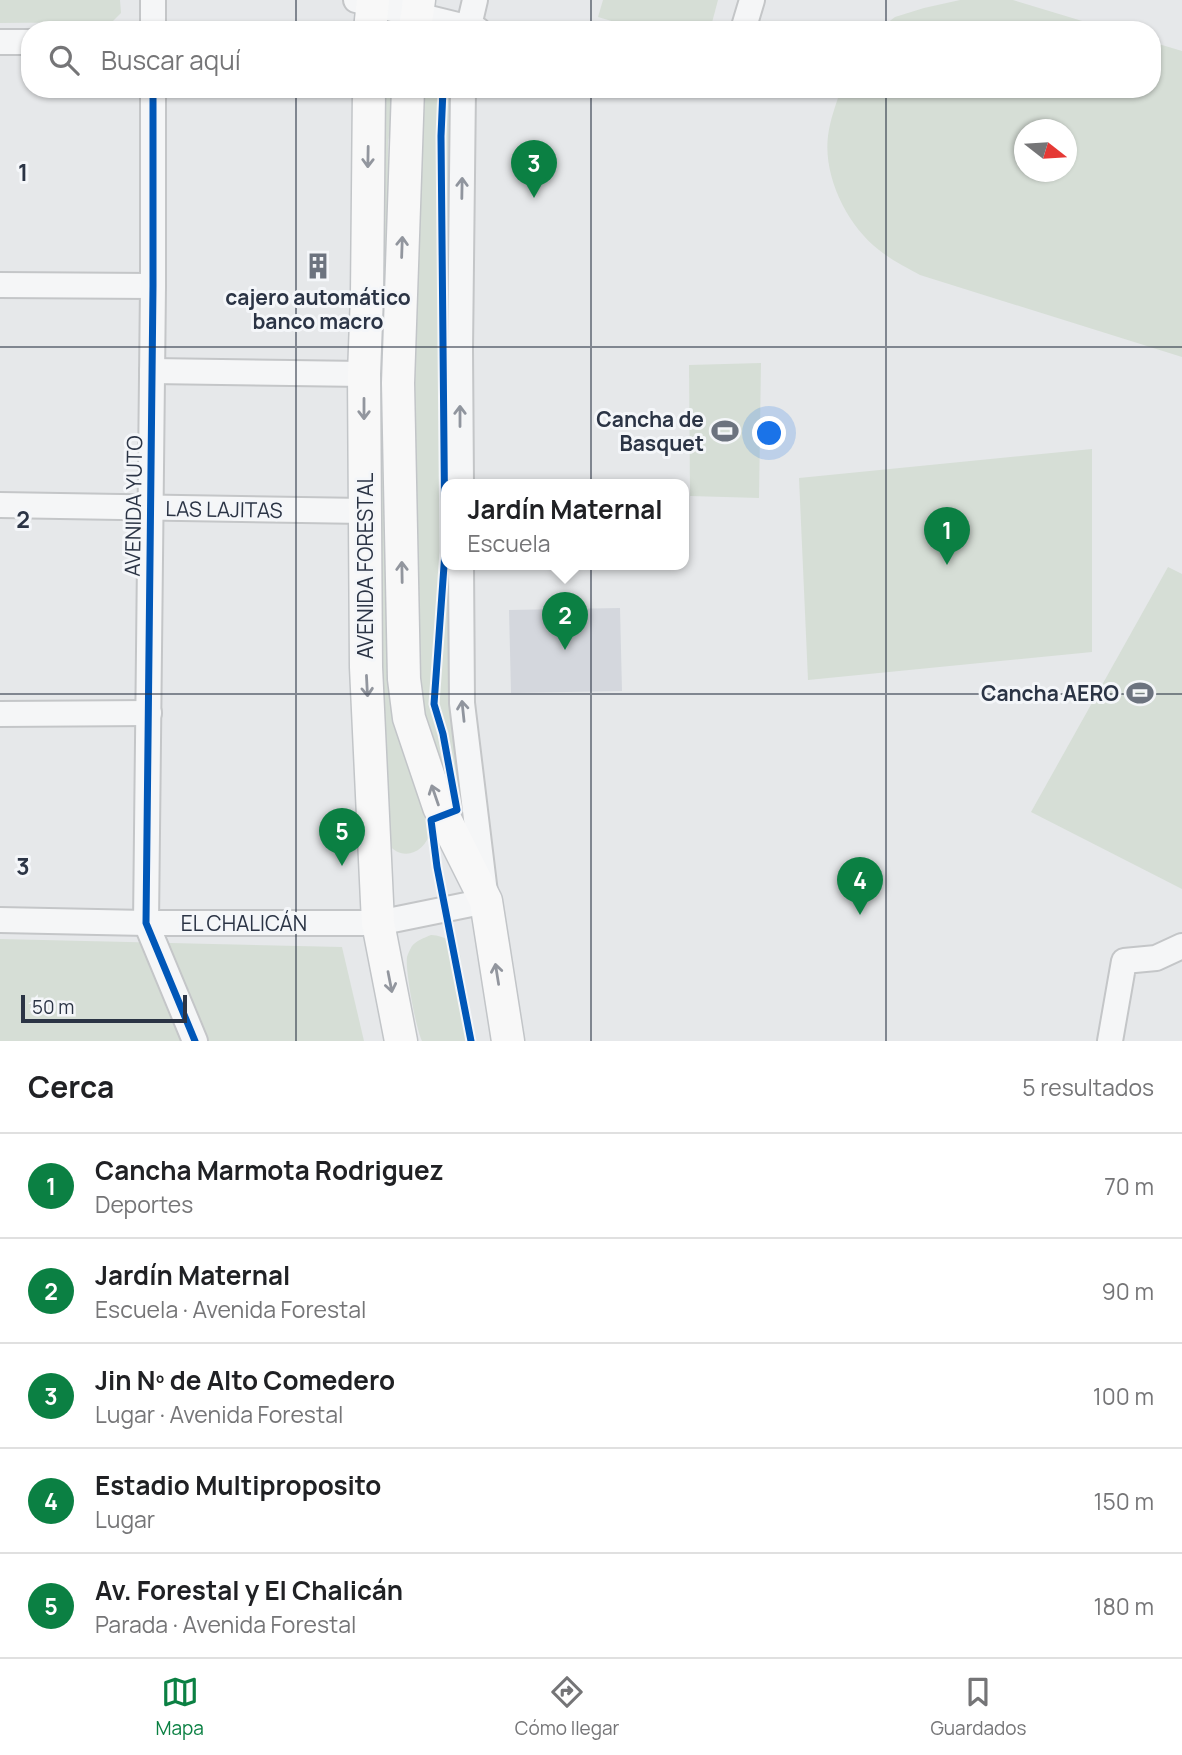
<!DOCTYPE html>
<html lang="es">
<meta charset="utf-8">
<style>
:root{--surface:#fff;--page:#f2f2f2;--text:#202124;--muted:#757577;--line:#e0e0e0;--accent:#0b8043}
body{margin:0;font-family:Manrope,sans-serif;background:var(--page);color:var(--text)}
.compass{position:absolute;left:1014px;top:119px;width:63px;height:63px;border-radius:50%;background:var(--surface);box-shadow:0 2px 5px #0004;rotate:107deg}
.scale{position:absolute;left:21px;bottom:18px;width:166px;box-sizing:border-box;padding-left:7px;border:4px solid #2b3445;border-top:0;font-size:19px;line-height:24px;white-space:nowrap;color:#2b3445;-webkit-text-stroke:5px #f4f6f9;paint-order:stroke}
.you{position:absolute;left:770px;top:434px;width:24px;height:24px;margin:-18px;border:5px solid #fff;border-radius:50%;background:#1a73e8;box-shadow:0 0 0 10px #1a73e833}
.badge{display:grid;place-items:center;width:46px;height:46px;border-radius:50%;background:var(--accent);color:#fff;font-size:23px;font-weight:700}
.pin{position:absolute;translate:-50% -58px;filter:drop-shadow(0 2px 4px #0008)}
.pin::after{content:'';position:absolute;top:37px;width:24px;height:21px;background:inherit;clip-path:polygon(0 0,100% 0,50% 100%)}
.popup{position:absolute;left:441px;top:479px;width:248px;height:91px;box-sizing:border-box;display:grid;place-content:center;border-radius:14px;background:var(--surface);filter:drop-shadow(0 2px 5px #0005);font-size:23px;white-space:nowrap;color:var(--muted)}
.popup b{font-size:26px;color:var(--text)}
.popup::after{content:'';position:absolute;left:50%;top:100%;margin-left:-14px;border:14px solid transparent;border-top-color:var(--surface)}
.list{margin:0;padding:0;list-style:none}
h2{display:flex;justify-content:space-between;align-items:center;height:91px;margin:0;padding:0 28px;font-size:30px}
h2 small{font-size:23px;font-weight:400;color:var(--muted)}
.list li{display:grid;grid-template-columns:46px 1fr auto;gap:21px;align-items:center;box-sizing:border-box;height:105px;padding:0 28px;border-top:2px solid var(--line)}
.list b{display:block;font-size:26px;white-space:nowrap}
.list p{margin:0;font-size:23px;white-space:nowrap;color:var(--muted)}
.list em{font-size:23px;font-style:normal;color:var(--muted)}
.icon{flex:none;width:38px;height:38px;fill:none;stroke:currentColor;stroke-width:2;stroke-linecap:round;stroke-linejoin:round}
.map{position:relative;flex:none;width:1182px;height:1041px;overflow:hidden}
.search{position:absolute;background:var(--surface);box-shadow:0 2px 5px #0004;left:21px;right:21px;top:21px;height:77px;display:flex;align-items:center;gap:18px;box-sizing:border-box;padding:0 24px;border-radius:28px;color:var(--muted);font-size:26px}
.sheet{height:616px;background:var(--surface)}
nav{display:flex;justify-content:space-around;align-items:center;box-sizing:border-box;height:98px;border-top:2px solid var(--line);background:var(--surface);font-size:19px;color:var(--muted)}
nav a{display:grid;justify-items:center;gap:4px}
nav .on{color:var(--accent)}
.map>svg:first-child{display:block}
</style>
<div class="map">
<svg width="1182" height="1041" viewBox="0 0 1182 1041">
<rect width="100%" height="100%" fill="#e6e8ea"/>
<path fill="#d4d7dd" d="M620 608 622 691 511 693 509 610Z"/>
<g fill="#d6ded6" fill-rule="evenodd">
<path d="M0 0H120L121 13 112 22 0 23Z"/>
<path d="M603 0H718L710 30H642L598 17Z"/>
<path d="M960 0H1013L1112 30H878L895 17 924 8Z"/>
<path d="M1152 42 1182 51V357L920 275C906 267 891 260 879 250 847 225 823 176 828 136 830 120 836 104 841 89H1152ZM1024 130H1066V172H1024Z"/>
<path d="M382 89H396L388 142 387 301 431 830C424 857 397 863 383 837L378 406Z"/>
<path d="M422 89H450L446 403V564H448L450 698 463 810 461 814 458 815 422 721 416 684 411 407Z"/>
<path d="M761 363 759 498 690 496 689 365Z"/>
<path d="M1092 449V652L808 680 799 478Z"/>
<path d="M1168 567 1182 574V889L1031 812Z"/>
<path d="M431 935C446 936 454 942 460 955L471 1026 468 1037 465 1041H422C416 1029 405 970 407 957 408 953 410 950 412 946 417 940 424 938 431 935Z"/>
<path d="M0 939 342 947 364 1041H0Z"/>
</g>
<g fill="none" stroke-linecap="round" stroke-linejoin="round">
<g stroke="#c4c6c8" stroke-width="28">
<g id="minor">
<path d="M153 0V30"/>
<path d="M356 0 478 30"/>
<path d="M468 30 475 0"/>
<path d="M743 30 752 0"/>
<path d="M0 42H30"/>
<path d="M153 89V286L146 923 195 1041"/>
<path d="M0 285 153 286"/>
<path d="M152 371 364 374"/>
<path d="M461 484 460 350 463 89"/>
<path d="M0 505 364 511"/>
<path d="M0 714 149 713"/>
<path d="M0 920 146 923H378L486 901 462 703 461 564"/>
<path d="M1110 1041 1124 961 1156 958 1182 946"/>
</g>
</g>
<g stroke="#c2c5c8" stroke-width="35">
<g id="major">
<path d="M370 30 373 0"/>
<path d="M415 30 419 0"/>
<path d="M369 89 367 295 364 374 366 667 378 923 401 1041"/>
<path d="M408 89 398 383 404 679 409 718 439 807 486 901 508 1041"/>
</g>
</g>
<use href="#minor" stroke="#f5f6f7" stroke-width="24"/>
<use href="#major" stroke="#f8f8f8" stroke-width="32"/>
<g stroke="#f4f6f9" stroke-width="11">
<g id="cycleway">
<path d="M153 89V286L146 923 195 1041"/>
<path d="M443 89 441 136 445 552 434 704 443 734 457 810 431 820 437 867 471 1041"/>
</g>
</g>
<use href="#cycleway" stroke="#0057b8" stroke-width="7"/>
</g>
<defs><path id="oneway-shaft" d="M-6 0H5M1.5-3L5.5 0L1.5 3" fill="none" stroke-width="1.6" stroke-linecap="round" stroke-linejoin="round" transform="scale(1.75)"/></defs>
<g stroke="#92969e">
<use href="#oneway-shaft" transform="translate(368 157) rotate(91)"/>
<use href="#oneway-shaft" transform="translate(402 247) rotate(-88)"/>
<use href="#oneway-shaft" transform="translate(364 409) rotate(90)"/>
<use href="#oneway-shaft" transform="translate(402 572) rotate(-91)"/>
<use href="#oneway-shaft" transform="translate(367 686) rotate(87)"/>
<use href="#oneway-shaft" transform="translate(435 795) rotate(-109)"/>
<use href="#oneway-shaft" transform="translate(497 974) rotate(-99)"/>
<use href="#oneway-shaft" transform="translate(390 982) rotate(79)"/>
</g>
<g stroke="#90959e">
<use href="#oneway-shaft" transform="translate(462 188) rotate(-89)"/>
<use href="#oneway-shaft" transform="translate(460 416) rotate(-90)"/>
<use href="#oneway-shaft" transform="translate(463 711) rotate(-96)"/>
</g>
<path fill="none" stroke="#2b3445" stroke-width="2" stroke-opacity="0.55" d="M296 0V30M591 0V30M886 0V30M296 89V1041M591 89V1041M886 89V1041M0 347H1182M0 694H1182"/>
<defs>
<g id="building-bare" transform="scale(2.1)"><path d="M-4-6H4V6H1V3H-1V6H-4ZM-2.5-4.3h1.7v1.8h-1.7ZM.8-4.3h1.7v1.8H.8ZM-2.5-1h1.7V.8h-1.7ZM.8-1h1.7V.8H.8Z" fill="#6c737f" stroke="#f4f6f9" stroke-width="2.5" paint-order="stroke"/></g>
<g id="stadium-bare" transform="scale(2.1)"><path d="M0-5a6.5 5 0 1 0 0 10a6.5 5 0 1 0 0-10ZM-3.5-1.8h7v3.6h-7Z" fill="#6c737f" stroke="#f4f6f9" stroke-width="2.5" paint-order="stroke"/></g>
</defs>
<g fill-rule="evenodd">
<use href="#building-bare" x="318" y="266"/>
<use href="#stadium-bare" x="725" y="431"/>
<use href="#stadium-bare" x="1140" y="693"/>
</g>
<g text-anchor="middle" dominant-baseline="central" stroke-width="6" stroke-linejoin="round" paint-order="stroke">
<g font-size="21" font-weight="bold" fill="#2b3445" stroke="#f4f6f9" text-anchor="end">
<text x="318" y="297" text-anchor="middle">cajero automático<tspan x="318" dy="24">banco macro</tspan></text>
<text x="704" y="419">Cancha de<tspan x="704" dy="24">Basquet</tspan></text>
<text x="1119" y="693">Cancha AERO</text>
</g>
<g font-size="21" fill="#2b3445" stroke="#f4f6f9">
<text transform="translate(133 506) rotate(-89)">AVENIDA YUTO</text>
<text transform="translate(224 509) rotate(1)">LAS LAJITAS</text>
<text transform="translate(365 566) rotate(-90)">AVENIDA FORESTAL</text>
<text x="244" y="923">EL CHALICÁN</text>
</g>
</g>
<g font-size="23" text-anchor="middle" font-weight="bold" fill="#2b3445" stroke="#f4f6f9" stroke-width="6" stroke-linejoin="round" paint-order="stroke">
<text x="23" y="181">1</text>
<text x="23" y="528">2</text>
<text x="23" y="875">3</text>
</g>
</svg>
<svg class="compass" viewBox="-18 -18 36 36"><path d="M0-13l5 13h-10z" fill="#e53935"/><path d="M0 13l5-13h-10z" fill="#757577"/></svg>
<div class="scale">50 m</div>
<div class="you"></div>
<div class="pin badge" style="left:947px;top:565px">1</div>
<div class="pin badge" style="left:565px;top:650px">2</div>
<div class="popup"><b>Jardín Maternal</b>Escuela</div>
<div class="pin badge" style="left:534px;top:198px">3</div>
<div class="pin badge" style="left:860px;top:915px">4</div>
<div class="pin badge" style="left:342px;top:866px">5</div>
<div class="search"><svg class="icon" aria-label="search" viewBox="0 0 24 24"><circle cx="10" cy="10" r="6"/><path d="M15 15l6 6"/></svg>Buscar aquí</div>
</div>
<section class="sheet">
<h2>Cerca<small>5 resultados</small></h2>
<ul class="list">
<li><span class="badge">1</span><div><b>Cancha Marmota Rodriguez</b><p>Deportes</p></div><em>70 m</em></li>
<li><span class="badge">2</span><div><b>Jardín Maternal</b><p>Escuela · Avenida Forestal</p></div><em>90 m</em></li>
<li><span class="badge">3</span><div><b>Jin Nº de Alto Comedero</b><p>Lugar · Avenida Forestal</p></div><em>100 m</em></li>
<li><span class="badge">4</span><div><b>Estadio Multiproposito</b><p>Lugar</p></div><em>150 m</em></li>
<li><span class="badge">5</span><div><b>Av. Forestal y El Chalicán</b><p>Parada · Avenida Forestal</p></div><em>180 m</em></li>
</ul>
</section>
<nav>
<a class="on"><svg class="icon" aria-label="map" viewBox="0 0 24 24"><path d="M3 6l6-2 6 2 6-2v14l-6 2-6-2-6 2zM9 4v14M15 6v14"/></svg>Mapa</a>
<a><svg class="icon" aria-label="directions" viewBox="0 0 24 24"><path d="M12 3l9 9-9 9-9-9zM9 14v-3h6M13 9l2 2-2 2"/></svg>Cómo llegar</a>
<a><svg class="icon" aria-label="saved" viewBox="0 0 24 24"><path d="M7 4h10v16l-5-4-5 4z"/></svg>Guardados</a>
</nav>
